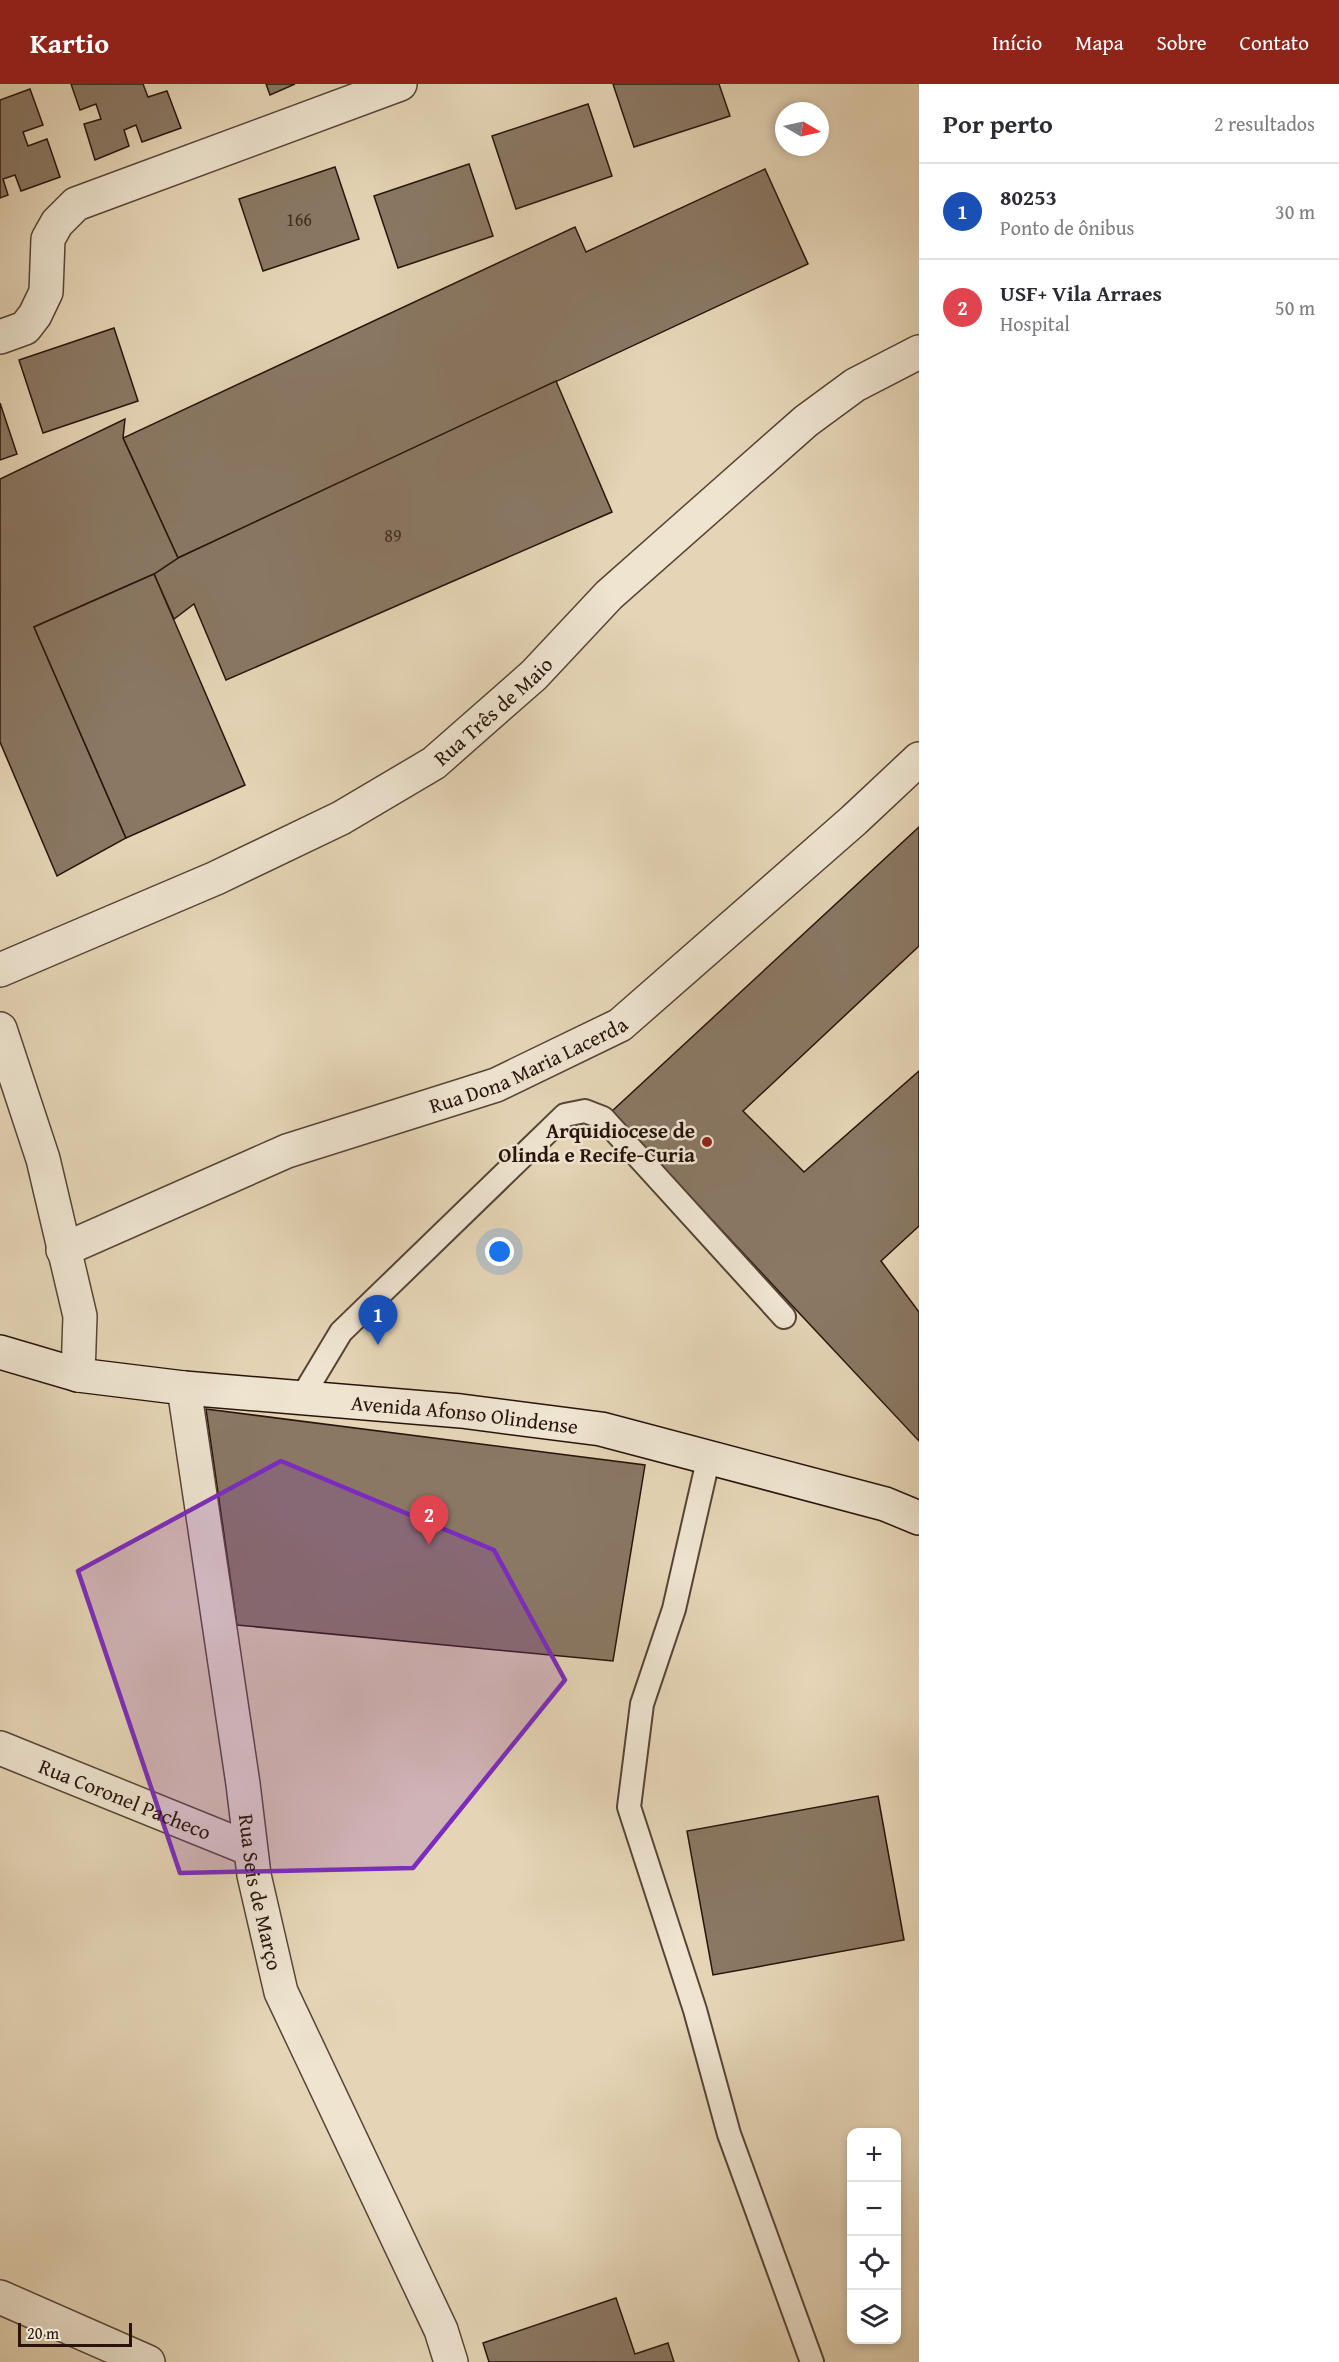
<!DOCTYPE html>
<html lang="pt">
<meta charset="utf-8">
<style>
:root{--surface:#fff;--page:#f2f2f3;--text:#2b2b33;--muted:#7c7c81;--line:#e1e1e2;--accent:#8f2418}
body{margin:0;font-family:"Gentium Book Plus",serif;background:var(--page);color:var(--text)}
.controls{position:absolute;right:18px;bottom:18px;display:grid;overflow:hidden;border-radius:12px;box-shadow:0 3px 9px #0003}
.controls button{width:54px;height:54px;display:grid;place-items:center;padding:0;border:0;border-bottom:2px solid var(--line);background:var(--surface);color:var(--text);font:30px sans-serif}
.compass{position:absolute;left:775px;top:18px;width:54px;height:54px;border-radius:50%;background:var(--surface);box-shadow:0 3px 9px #0003;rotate:99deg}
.scale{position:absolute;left:18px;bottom:15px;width:114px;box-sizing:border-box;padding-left:6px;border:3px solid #28140b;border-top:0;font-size:16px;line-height:21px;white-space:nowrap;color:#28140b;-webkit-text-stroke:4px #eee4d0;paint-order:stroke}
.you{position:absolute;left:500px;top:1168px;width:21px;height:21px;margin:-15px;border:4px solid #fff;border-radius:50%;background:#1a73e8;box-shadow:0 0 0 9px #1a73e833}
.badge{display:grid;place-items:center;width:39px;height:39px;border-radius:50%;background:var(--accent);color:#fff;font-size:20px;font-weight:700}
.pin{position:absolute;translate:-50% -50px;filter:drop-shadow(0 2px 3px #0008)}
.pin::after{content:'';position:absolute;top:32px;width:21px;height:18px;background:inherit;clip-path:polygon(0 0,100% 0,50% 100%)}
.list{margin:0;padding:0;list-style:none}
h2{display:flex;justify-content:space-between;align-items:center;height:78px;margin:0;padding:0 24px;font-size:26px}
h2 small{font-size:20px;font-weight:400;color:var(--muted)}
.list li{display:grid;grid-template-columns:39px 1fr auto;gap:18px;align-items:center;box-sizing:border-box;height:96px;padding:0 24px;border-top:2px solid var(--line)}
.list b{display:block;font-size:22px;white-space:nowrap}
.list p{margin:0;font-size:20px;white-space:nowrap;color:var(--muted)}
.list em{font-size:20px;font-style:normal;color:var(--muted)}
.icon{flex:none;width:33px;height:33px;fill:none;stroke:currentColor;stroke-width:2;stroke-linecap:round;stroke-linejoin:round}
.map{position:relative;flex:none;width:919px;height:2278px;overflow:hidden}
header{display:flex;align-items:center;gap:36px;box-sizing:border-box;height:84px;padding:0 30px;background:var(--accent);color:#fff}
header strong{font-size:28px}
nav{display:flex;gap:33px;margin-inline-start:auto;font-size:21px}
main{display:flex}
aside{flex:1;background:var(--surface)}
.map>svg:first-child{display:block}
</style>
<header>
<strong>Kartio</strong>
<nav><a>Início</a><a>Mapa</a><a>Sobre</a><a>Contato</a></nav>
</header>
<main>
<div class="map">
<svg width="919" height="2278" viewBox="0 0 919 2278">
<rect width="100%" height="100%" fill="#e5d5b6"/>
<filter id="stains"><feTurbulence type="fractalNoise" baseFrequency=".00333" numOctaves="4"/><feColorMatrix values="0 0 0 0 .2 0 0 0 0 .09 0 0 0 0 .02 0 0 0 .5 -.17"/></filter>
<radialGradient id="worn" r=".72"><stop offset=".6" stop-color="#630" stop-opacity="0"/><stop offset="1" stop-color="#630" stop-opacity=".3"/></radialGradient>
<g fill="#8a7864" stroke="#28140b" stroke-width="1.5">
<path d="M71 0H143L148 13 167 7 181 44 142 58 136 41 124 46 129 62 95 76 84 40 101 35 96 20 80 26Z"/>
<path d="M266 0H295L270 11Z"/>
<path d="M613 0H719L730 32 634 63Z"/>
<path d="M30 5 43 41 23 48 28 62 47 55 60 93 21 107 15 91 3 95 8 111 0 114V16Z"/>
<path d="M588 20 612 92 516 125 492 52Z"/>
<path d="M469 80 493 152 398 184 374 112Z"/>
<path d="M335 83 359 155 263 187 239 115Z"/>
<path d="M765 85 808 180 178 474 123 354 575 143 586 168Z"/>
<path d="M114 244 138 317 43 349 19 276Z"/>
<path d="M556 297 612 428 226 596 194 520 174 535 154 490 178 474Z"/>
<path d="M0 319 17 370 0 376Z"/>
<path d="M125 335 123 354 178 474 154 490 34 543 126 754 57 792 0 658V395Z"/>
<path d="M154 490 245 701 126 754 34 543Z"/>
<path d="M919 743V862L743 1027 804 1088 919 987V1142L881 1177 919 1228V1357L611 1028Z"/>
<path d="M206 1325 645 1381 613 1577 237 1541Z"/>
<path d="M878 1712 904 1856 713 1891 687 1747Z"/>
<path d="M616 2214 635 2270 668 2259 674 2278H489L483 2259Z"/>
</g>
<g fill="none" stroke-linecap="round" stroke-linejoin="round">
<g stroke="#574436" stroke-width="26">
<g id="service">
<path d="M302 1313 341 1248 565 1031 585 1027 603 1034 784 1233"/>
<path d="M709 1372 674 1525 642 1620 629 1723 695 1926 729 2050 812 2278"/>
</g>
</g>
<g stroke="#574436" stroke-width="36">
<g id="pedestrian">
<path id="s1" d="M63 1166 287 1067 496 1001 620 941 854 736 919 675"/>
</g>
</g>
<g stroke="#574436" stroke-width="36">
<g id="minor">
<path d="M0 253 25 244 35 231 46 208 48 155 57 139 76 120 400 0"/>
<path id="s2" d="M0 886 216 794 341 734 434 679 534 591 609 511 806 337 855 301 919 268"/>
<path d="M0 945 43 1075 80 1232 78 1291"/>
<path id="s3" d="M184 1304 243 1700 254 1791 281 1908 441 2246 451 2278"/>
<path id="s4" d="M0 1664 250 1765"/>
<path d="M0 2213 148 2278"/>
</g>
</g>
<g stroke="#28140b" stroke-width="36">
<g id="secondary">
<path id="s5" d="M0 1268 78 1291 184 1304 461 1327 601 1345 885 1420 919 1434"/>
</g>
</g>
<use href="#service" stroke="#eee4d0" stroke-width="22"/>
<use href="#pedestrian" stroke="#eee4d0" stroke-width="33"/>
<use href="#minor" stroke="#eee4d0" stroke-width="33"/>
<use href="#secondary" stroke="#eee4d0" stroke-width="33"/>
</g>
<path fill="#7b2cbf" fill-opacity="0.2" stroke="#7b2cbf" stroke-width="4.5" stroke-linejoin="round" d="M281 1377 494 1466 565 1596 413 1784 180 1789 78 1487Z"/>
<circle fill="#8f2418" stroke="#eee4d0" stroke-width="2" cx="707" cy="1058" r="6"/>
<g text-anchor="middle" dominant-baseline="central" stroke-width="5" stroke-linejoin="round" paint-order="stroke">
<g font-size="18" fill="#402d21">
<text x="299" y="135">166</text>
<text x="393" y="451">89</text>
</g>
<g font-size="21" fill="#28140b" stroke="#eee4d0">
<text stroke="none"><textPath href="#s2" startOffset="560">Rua Três de Maio</textPath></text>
<text stroke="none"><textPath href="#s1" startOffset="501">Rua Dona Maria Lacerda</textPath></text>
<text stroke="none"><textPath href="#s5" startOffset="470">Avenida Afonso Olindense</textPath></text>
<text stroke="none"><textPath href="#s4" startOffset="135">Rua Coronel Pacheco</textPath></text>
<text stroke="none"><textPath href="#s3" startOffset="510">Rua Seis de Março</textPath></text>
</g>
<g font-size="21" font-weight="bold" fill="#28140b" stroke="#eee4d0" text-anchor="end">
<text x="695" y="1046">Arquidiocese de<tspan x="695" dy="24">Olinda e Recife-Curia</tspan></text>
</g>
</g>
<rect width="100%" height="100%" filter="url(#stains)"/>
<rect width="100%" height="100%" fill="url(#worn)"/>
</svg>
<div class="controls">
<button>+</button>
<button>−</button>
<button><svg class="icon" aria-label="locate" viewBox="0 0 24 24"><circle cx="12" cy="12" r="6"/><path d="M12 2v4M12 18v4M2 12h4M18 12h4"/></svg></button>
<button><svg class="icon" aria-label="layers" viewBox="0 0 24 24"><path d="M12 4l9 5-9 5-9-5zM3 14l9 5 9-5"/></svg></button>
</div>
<svg class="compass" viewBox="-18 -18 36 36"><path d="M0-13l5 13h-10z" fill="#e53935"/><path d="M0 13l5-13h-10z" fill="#7c7c81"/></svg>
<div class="scale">20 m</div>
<div class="you"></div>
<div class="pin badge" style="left:378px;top:1261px;background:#1a4fb4">1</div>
<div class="pin badge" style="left:429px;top:1461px;background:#e0444e">2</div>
</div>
<aside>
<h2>Por perto<small>2 resultados</small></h2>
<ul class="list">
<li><span class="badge" style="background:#1a4fb4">1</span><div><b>80253</b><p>Ponto de ônibus</p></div><em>30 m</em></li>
<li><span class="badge" style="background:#e0444e">2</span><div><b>USF+ Vila Arraes</b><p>Hospital</p></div><em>50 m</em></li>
</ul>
</aside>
</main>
